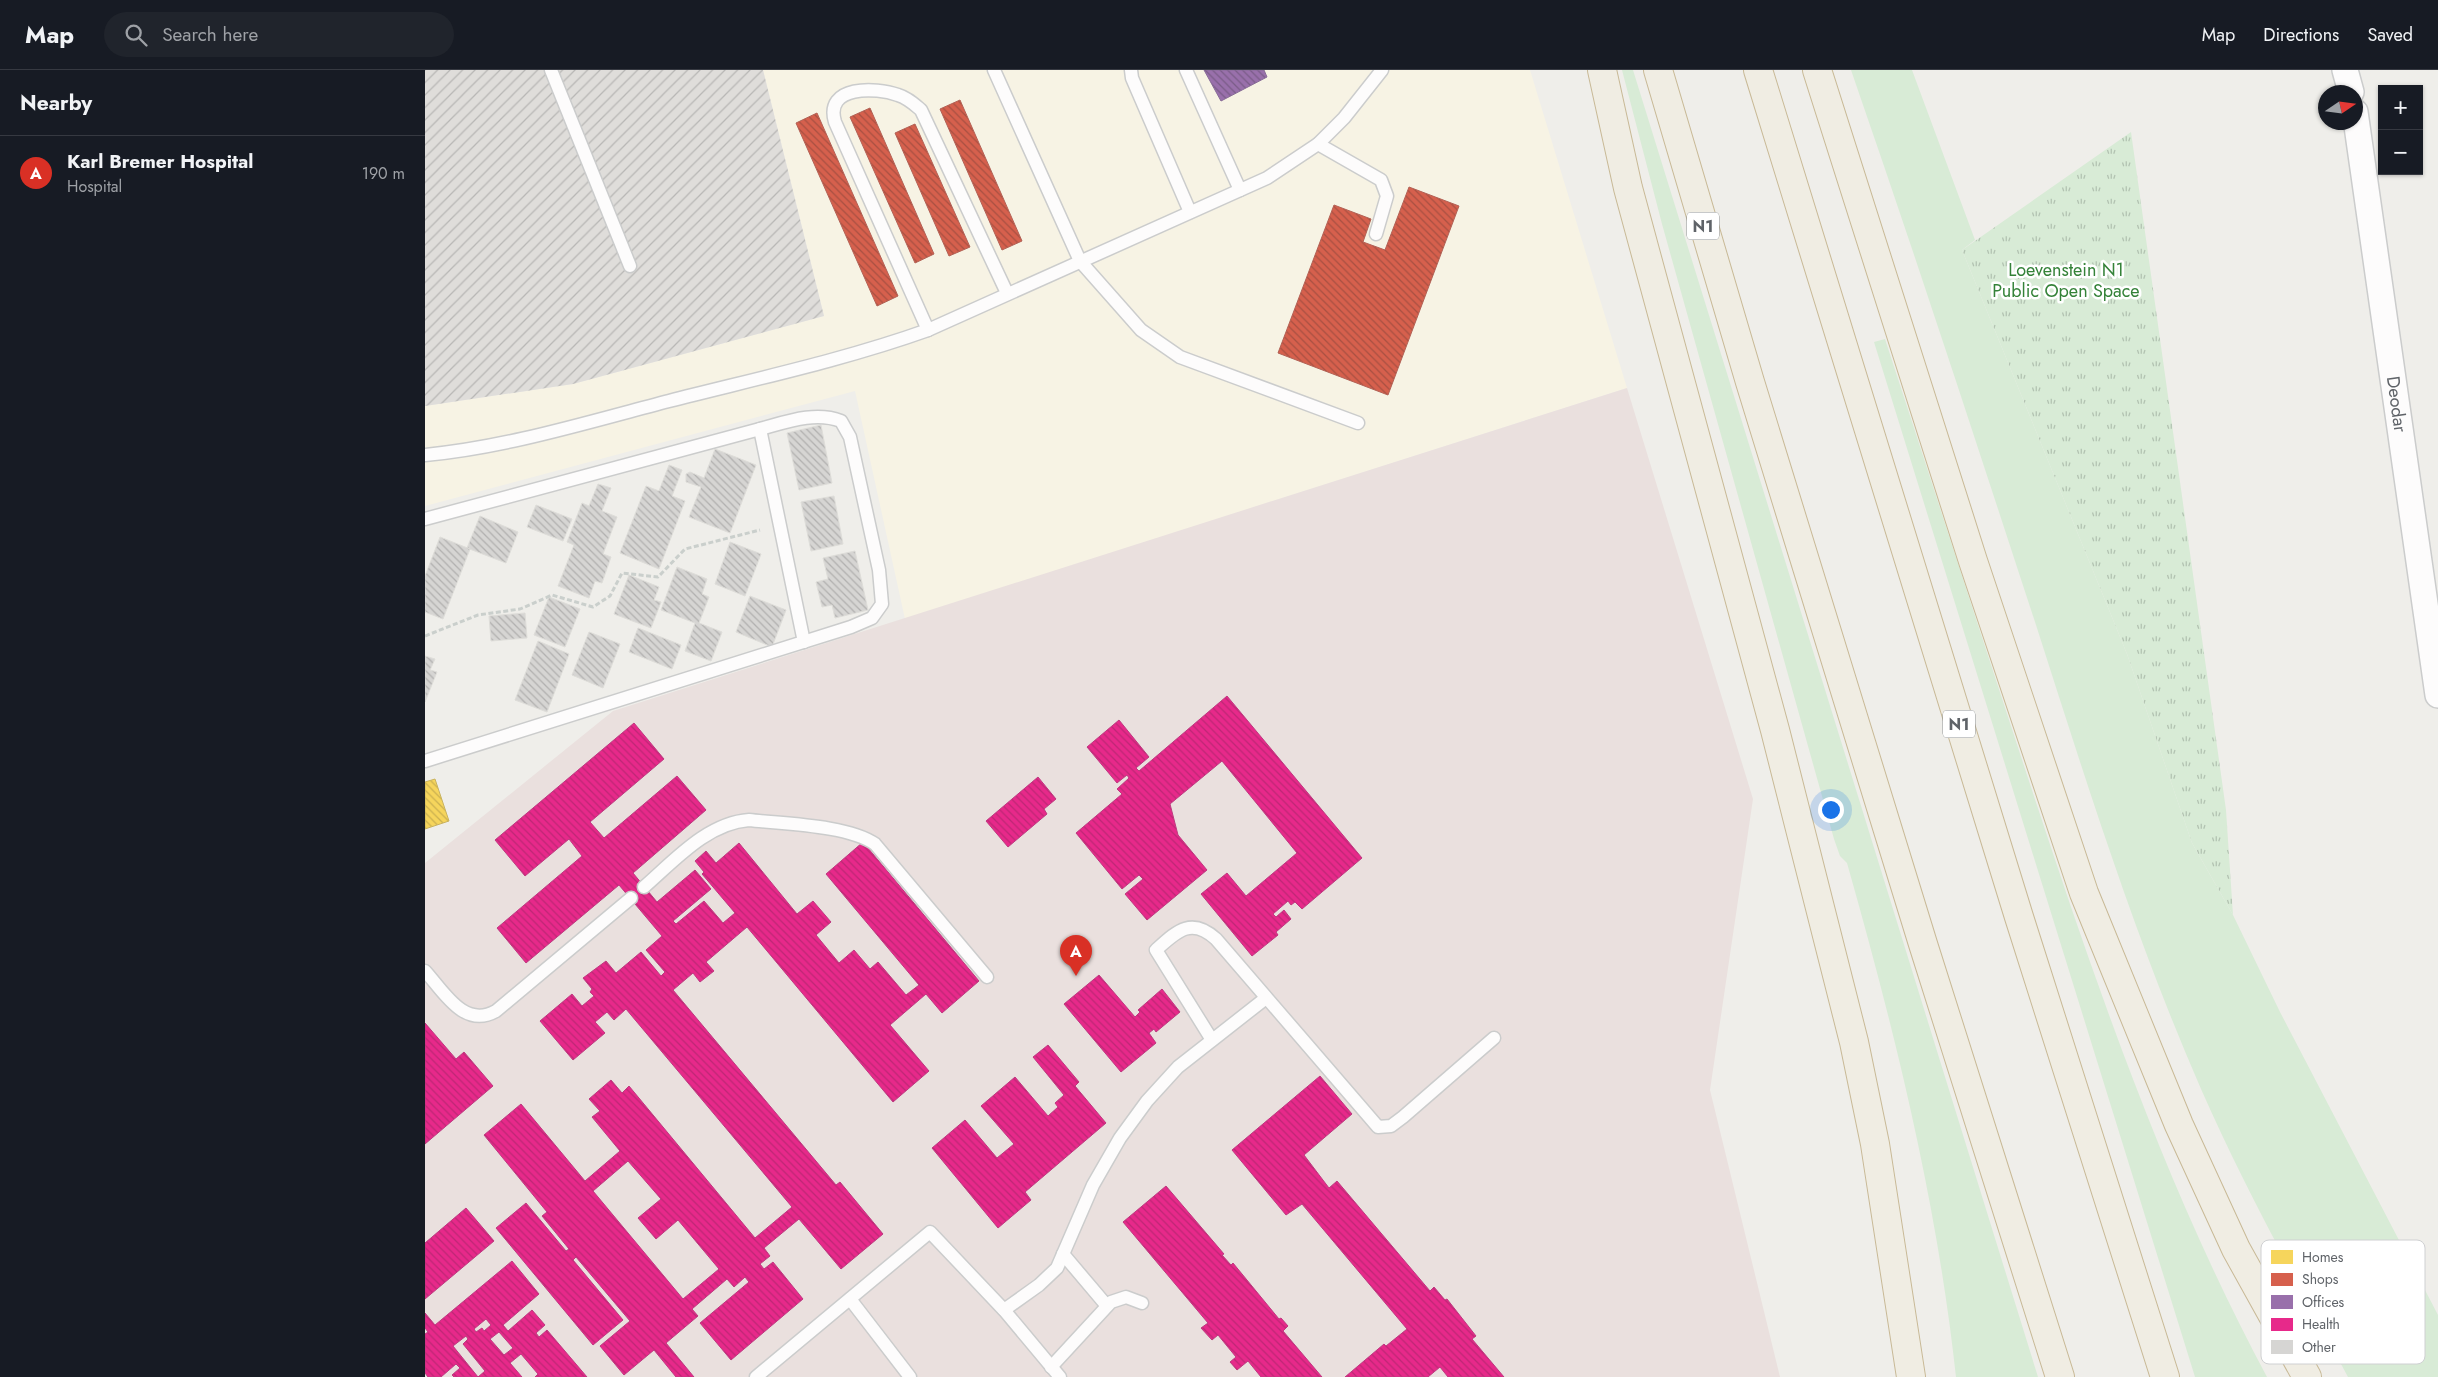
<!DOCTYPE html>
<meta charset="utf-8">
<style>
:root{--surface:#171b24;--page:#20242c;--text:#f1f3f6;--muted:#9ea1a6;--line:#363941;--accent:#d93025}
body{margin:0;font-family:Jost,sans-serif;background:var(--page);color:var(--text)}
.controls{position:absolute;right:15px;top:15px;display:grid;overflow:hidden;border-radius:0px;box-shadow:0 1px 4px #0004}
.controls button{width:45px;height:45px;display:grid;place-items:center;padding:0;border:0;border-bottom:1px solid var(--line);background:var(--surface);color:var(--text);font:25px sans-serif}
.compass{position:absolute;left:1893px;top:15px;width:45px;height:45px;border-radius:50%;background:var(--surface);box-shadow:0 1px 4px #0004;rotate:77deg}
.you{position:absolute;left:1405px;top:739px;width:18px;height:18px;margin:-12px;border:4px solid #fff;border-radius:50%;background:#1a73e8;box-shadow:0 0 0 8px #1a73e833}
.badge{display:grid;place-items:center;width:32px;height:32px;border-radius:50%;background:var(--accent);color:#fff;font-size:16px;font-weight:700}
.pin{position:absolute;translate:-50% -41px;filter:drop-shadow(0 1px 2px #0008)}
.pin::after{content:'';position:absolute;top:26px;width:18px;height:15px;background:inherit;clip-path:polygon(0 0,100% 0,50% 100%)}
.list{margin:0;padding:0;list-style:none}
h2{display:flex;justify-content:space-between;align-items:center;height:65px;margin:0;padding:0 20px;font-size:21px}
h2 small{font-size:16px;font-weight:400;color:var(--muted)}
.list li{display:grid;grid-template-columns:32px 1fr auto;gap:15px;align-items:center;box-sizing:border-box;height:75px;padding:0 20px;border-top:1px solid var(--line)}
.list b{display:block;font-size:19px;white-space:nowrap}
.list p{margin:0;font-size:16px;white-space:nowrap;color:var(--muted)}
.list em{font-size:16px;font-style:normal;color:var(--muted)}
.icon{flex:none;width:28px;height:28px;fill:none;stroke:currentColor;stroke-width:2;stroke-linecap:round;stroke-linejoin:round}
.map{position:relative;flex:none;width:2013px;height:1307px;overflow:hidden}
header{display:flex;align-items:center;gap:30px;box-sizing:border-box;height:70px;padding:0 25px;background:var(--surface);border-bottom:1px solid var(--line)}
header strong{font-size:24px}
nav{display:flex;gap:28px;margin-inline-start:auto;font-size:18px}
.search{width:350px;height:45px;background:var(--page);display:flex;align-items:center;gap:12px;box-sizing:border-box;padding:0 18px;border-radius:28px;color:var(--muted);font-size:19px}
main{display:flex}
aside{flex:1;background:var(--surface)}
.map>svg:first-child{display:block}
</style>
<header>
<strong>Map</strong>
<div class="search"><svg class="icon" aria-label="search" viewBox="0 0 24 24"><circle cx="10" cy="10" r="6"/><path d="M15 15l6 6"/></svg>Search here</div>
<nav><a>Map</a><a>Directions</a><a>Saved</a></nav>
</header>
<main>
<aside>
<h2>Nearby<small></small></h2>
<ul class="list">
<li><span class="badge">A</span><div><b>Karl Bremer Hospital</b><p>Hospital</p></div><em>190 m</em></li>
</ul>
</aside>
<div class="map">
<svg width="2013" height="1307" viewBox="0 0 2013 1307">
<defs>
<pattern id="industrial-furrows" width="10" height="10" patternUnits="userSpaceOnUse" patternTransform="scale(1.25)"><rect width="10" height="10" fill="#dfddda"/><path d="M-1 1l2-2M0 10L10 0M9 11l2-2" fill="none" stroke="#b8b7b5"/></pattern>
<pattern id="park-tufts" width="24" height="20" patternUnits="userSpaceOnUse" patternTransform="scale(1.25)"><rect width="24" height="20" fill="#d8ebd6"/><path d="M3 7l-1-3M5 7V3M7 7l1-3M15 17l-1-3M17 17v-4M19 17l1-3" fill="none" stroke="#b2c2b1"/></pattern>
<pattern id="homes-back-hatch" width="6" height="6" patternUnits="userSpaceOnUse" patternTransform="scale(1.25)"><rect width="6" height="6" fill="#f6d55c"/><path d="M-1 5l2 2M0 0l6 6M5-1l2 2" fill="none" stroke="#cab050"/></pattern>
<pattern id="shops-back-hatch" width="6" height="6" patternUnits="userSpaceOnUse" patternTransform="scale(1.25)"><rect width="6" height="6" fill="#d6604d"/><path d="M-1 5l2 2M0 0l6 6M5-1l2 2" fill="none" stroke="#a85042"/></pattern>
<pattern id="offices-back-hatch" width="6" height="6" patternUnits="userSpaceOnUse" patternTransform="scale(1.25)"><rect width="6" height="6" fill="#9970ab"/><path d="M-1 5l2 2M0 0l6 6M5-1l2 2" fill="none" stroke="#7a5c88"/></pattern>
<pattern id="health-back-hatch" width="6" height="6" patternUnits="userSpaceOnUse" patternTransform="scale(1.25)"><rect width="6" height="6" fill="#e7298a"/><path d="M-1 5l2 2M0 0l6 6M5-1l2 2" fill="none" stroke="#be2775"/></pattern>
<pattern id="building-back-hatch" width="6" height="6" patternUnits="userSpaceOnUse" patternTransform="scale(1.25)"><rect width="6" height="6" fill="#d6d5d3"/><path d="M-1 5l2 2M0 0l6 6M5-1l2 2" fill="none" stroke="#b1b0af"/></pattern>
</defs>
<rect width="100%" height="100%" fill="#efeeea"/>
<path fill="#f7f3e4" d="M338 0H1105L1202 318 480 549 430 321 0 436V336L148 314 399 246Z"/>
<path fill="url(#industrial-furrows)" d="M0 0H338L399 246 148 314 0 336Z"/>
<path fill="#eae0de" d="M1202 318 1328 729 1285 1020 1355 1307H0V793L188 641Z"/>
<g fill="#d8ebd6">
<path d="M1197 0H1208L1613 1307H1531C1512 1132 1470 962 1422 793L1415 786 1409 769 1237 154Z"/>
<path d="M1426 0H1487L1550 170 1537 180 1702 584 1767 773 1808 845 1855 942 2013 1245V1307H1923C1872 1212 1819 1117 1776 1019 1710 868 1661 711 1611 555 1550 369 1490 184 1426 0Z"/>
<path d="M1460 269C1508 416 1555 562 1603 708 1670 912 1740 1117 1842 1307H1770L1449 272Z"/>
</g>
<path fill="url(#park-tufts)" d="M1706 62 1801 740 1808 845 1767 773 1702 584 1537 180Z"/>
<path fill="url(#homes-back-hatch)" stroke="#c9b360" d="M10 709 24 751 0 759V712Z"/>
<g fill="url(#shops-back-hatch)" stroke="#b26155">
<path d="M535 30 597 171 577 180 515 39Z"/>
<path d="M445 38 509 184 490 193 425 47Z"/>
<path d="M392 43 473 226 452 236 371 53Z"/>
<path d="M490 54 545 177 524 186 470 63Z"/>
<path d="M984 117 1034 136 963 325 853 283 909 135 946 149 938 172 960 180Z"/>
</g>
<path fill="url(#offices-back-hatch)" stroke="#886c97" d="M779 0H839L842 7 796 31Z"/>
<g fill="url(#health-back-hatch)" stroke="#be3a80" fill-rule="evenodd">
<path d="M802 626 937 788 877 839 870 832 866 835 863 831 848 844 851 847 859 840 866 849 851 862 853 865 827 886 776 824 802 803 821 826 872 783 797 691 745 734 753 765 782 800 722 850 700 824 718 809 714 805 697 819 651 763 697 724 692 719 704 708 702 705 692 713 662 677 694 650 724 687 711 698 714 701Z"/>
<path d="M209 653 239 689 165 752 179 768 252 706 281 740 208 803 232 832 270 800 286 819 248 851 251 854 279 831 298 853 310 843 277 804 279 802 270 791 281 781 291 793 314 773 372 844 388 831 406 852 391 865 414 893 429 880 445 899 453 892 481 925 494 915 401 804 438 772 554 911 517 943 501 924 465 955 504 1001 468 1032 322 857 281 892 289 901 275 912 268 903 248 920 411 1115 415 1112 458 1164 416 1199 374 1149 339 1178 345 1186 335 1194 339 1199 348 1192 378 1229 306 1290 275 1253 324 1212 320 1207 309 1217 302 1209 267 1239 273 1246 241 1273 269 1307H251L229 1280 199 1305 175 1276 205 1251 151 1187 148 1190 198 1250 168 1275 71 1158 101 1133 141 1181 144 1179 117 1146 122 1142 59 1065 96 1034 160 1111 195 1081 167 1047 175 1041 164 1029 186 1010 197 1023 204 1016 330 1168 367 1137 201 939 189 950 182 942 170 952 180 963 148 990 115 951 147 924 157 936 169 926 165 922 167 919 158 908 181 891 191 903 216 882 236 906 240 902 221 880 237 866 194 815 101 893 72 858 157 786 144 769 100 806 70 770ZM203 1091 236 1129 213 1148 231 1169 253 1150 294 1199 258 1229 168 1121Z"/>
<path d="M613 707 631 729 619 739 622 744 583 777 561 751Z"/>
<path d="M674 905 710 947 715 942 713 940 737 919 755 942 731 962 729 959 724 963 731 973 696 1002 639 934Z"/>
<path d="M0 953 31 989 39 982 68 1016 0 1074Z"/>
<path d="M623 975 654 1012 650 1016 681 1053 600 1122 606 1130 573 1158 507 1078 540 1050 572 1088 589 1074 556 1036 590 1007 623 1046 633 1037 630 1033 639 1025 608 987Z"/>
<path d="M895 1006 927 1044 879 1085 904 1118 912 1111 1005 1221 1009 1217 1020 1230 1022 1229 1051 1266 1047 1269 1079 1307H1023L1015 1297 1003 1307H920L959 1274 961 1276 982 1259 877 1134 861 1145 807 1080Z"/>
<path d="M741 1116 799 1184 797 1185 806 1195 808 1193 854 1249 856 1248 863 1256 858 1261 897 1307H836L823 1291 812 1300 805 1292 811 1287 793 1265 787 1270 776 1258 783 1253 698 1152Z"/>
<path d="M41 1138 69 1171 0 1229V1173Z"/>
<path d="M87 1191 114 1224 78 1255 83 1261 107 1240 120 1255 111 1263 114 1267 122 1260 162 1307H110L113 1304 96 1284 85 1293 97 1307H29L27 1305 35 1298 31 1294 16 1307H3L0 1303V1264L3 1262 0 1258V1243L10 1255ZM61 1249 66 1255 59 1261 57 1258 51 1262 49 1259ZM74 1262 88 1278 79 1285 65 1269ZM41 1266 43 1269 38 1274 60 1301 53 1307 28 1276Z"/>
</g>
<g fill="url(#building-back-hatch)" stroke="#deddd9">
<path d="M396 355 407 413 374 420 362 363Z"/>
<path d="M290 379 331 395 305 463 264 447 276 417 261 412V404L265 402 279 408Z"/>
<path d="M244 395 257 400 247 426 260 431 234 499 195 483 221 416 234 421Z"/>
<path d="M173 414 186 418 177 441 192 447 178 484 186 487 177 513 170 511 164 528 133 516 149 475 142 472 157 433 164 436Z"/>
<path d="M409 426 418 474 386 481 376 432Z"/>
<path d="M111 435 147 449 138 471 102 457Z"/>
<path d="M55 446 93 462 81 493 42 478Z"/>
<path d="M15 467 45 479 18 549 0 542V506Z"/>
<path d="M305 472 336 484 320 526 290 514Z"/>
<path d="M430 481 443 540 410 548 407 535 397 537 391 512 403 509 398 488Z"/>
<path d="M252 497 282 509 277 524 284 527 274 553 297 562 286 591 260 581 270 553 236 540Z"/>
<path d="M204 505 234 517 229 530 236 532 226 558 189 544Z"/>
<path d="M325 526 361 540 347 577 311 562Z"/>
<path d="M124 527 155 539 140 577 109 565Z"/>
<path d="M100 543 102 568 66 571 64 546Z"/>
<path d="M213 558 256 575 247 599 204 582Z"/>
<path d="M164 562 195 574 178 618 147 605Z"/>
<path d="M113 571 144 584 122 642 90 630Z"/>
<path d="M0 586 10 589 5 600 12 602 0 632Z"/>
</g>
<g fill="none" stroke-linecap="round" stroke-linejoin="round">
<g stroke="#cbcccc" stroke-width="15">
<g id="service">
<path d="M126 0 205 196"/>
<path d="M569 0 655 191 716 260 755 287 933 353"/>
<path d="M706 0 707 8 765 142"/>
<path d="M761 0 815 120"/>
<path d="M893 74 956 110 962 126 951 164"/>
<path d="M503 260 410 52C399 15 451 17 473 25 483 28 489 34 496 40L582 223"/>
<path d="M335 359 379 572"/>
<path d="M0 385C83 377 163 352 244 331 330 309 419 290 503 260L842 108 893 74 919 48 957 0"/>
<path d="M0 449 335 359C361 352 390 341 416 351L425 367 454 500 457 534 447 548 426 557 0 691"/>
<path d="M219 817C249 791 282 753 324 750 358 754 423 755 450 774L562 907"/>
<path d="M0 901C19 922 39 959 71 941L206 828"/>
<path d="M787 970 731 880C751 862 766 846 791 869L953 1057 966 1056 978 1047 1069 968"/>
<path d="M638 1184 682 1236"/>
<path d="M425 1229 485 1307"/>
<path d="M579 1240 614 1215 632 1198 668 1115 695 1068 722 1031 753 997 841 928"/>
<path d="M626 1297 686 1232 701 1227 717 1233"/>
<path d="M331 1307 505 1162 579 1240 635 1307"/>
</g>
</g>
<g stroke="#cbcccc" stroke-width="28">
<g id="minor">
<path d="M1920 0 1926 22"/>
<path id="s1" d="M1930 42 2013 625"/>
</g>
</g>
<g stroke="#c8b996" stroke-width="30">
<g id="motorway">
<path d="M1177 0 1203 118 1350 660 1429 972 1450 1074 1486 1307"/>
<path d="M1233 0 1325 312 1498 874 1635 1307"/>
<path d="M1333 0 1594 847 1740 1307"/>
<path d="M1392 0 1548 491 1659 823 1754 1055 1811 1179 1882 1307"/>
</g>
</g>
<path stroke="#cacfcc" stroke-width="3" stroke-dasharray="5 2.5" stroke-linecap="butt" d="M0 566 53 545 95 539 127 525 168 537 185 526 197 503 233 507 260 479 335 460"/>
<use href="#service" stroke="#fdfcfc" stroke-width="12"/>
<use href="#minor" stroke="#fdfcfc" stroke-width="25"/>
<use href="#motorway" stroke="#f0ede3" stroke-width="28"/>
</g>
<g text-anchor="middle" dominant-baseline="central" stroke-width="5" stroke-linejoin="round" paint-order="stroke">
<g fill="#fff" stroke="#8f9295" stroke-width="1">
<rect x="1262" y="142.5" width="32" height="27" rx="4"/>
<rect x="1518" y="640.5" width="32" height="27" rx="4"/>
</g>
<g font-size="16" font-weight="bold" fill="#5f6368">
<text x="1278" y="156">N1</text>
<text x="1534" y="654">N1</text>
</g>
<g font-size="18" fill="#348238" stroke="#fff">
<text x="1641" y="200">Loevenstein N1<tspan x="1641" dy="21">Public Open Space</tspan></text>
</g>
<g font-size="18" fill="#5f6368" stroke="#fff">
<text stroke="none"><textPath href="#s1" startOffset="295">Deodar</textPath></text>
</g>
</g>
<rect x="1836" y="1170" width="164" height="124" rx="8" fill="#fff" stroke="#cfd0d2" stroke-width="1"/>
<rect x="1846" y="1180" width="22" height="14" fill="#f6d55c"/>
<rect x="1846" y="1203" width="22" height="13" fill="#d6604d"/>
<rect x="1846" y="1225" width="22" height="14" fill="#9970ab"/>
<rect x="1846" y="1248" width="22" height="13" fill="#e7298a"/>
<rect x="1846" y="1270" width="22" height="14" fill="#d6d5d3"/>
<g font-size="14" fill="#5f6368">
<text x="1877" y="1192">Homes</text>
<text x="1877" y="1214">Shops</text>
<text x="1877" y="1237">Offices</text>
<text x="1877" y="1259">Health</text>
<text x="1877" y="1282">Other</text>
</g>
</svg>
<div class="controls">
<button>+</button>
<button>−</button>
</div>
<svg class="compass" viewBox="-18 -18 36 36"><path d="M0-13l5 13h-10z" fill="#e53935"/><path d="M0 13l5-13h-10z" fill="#9ea1a6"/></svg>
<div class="you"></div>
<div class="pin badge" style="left:651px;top:906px">A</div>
</div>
</main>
